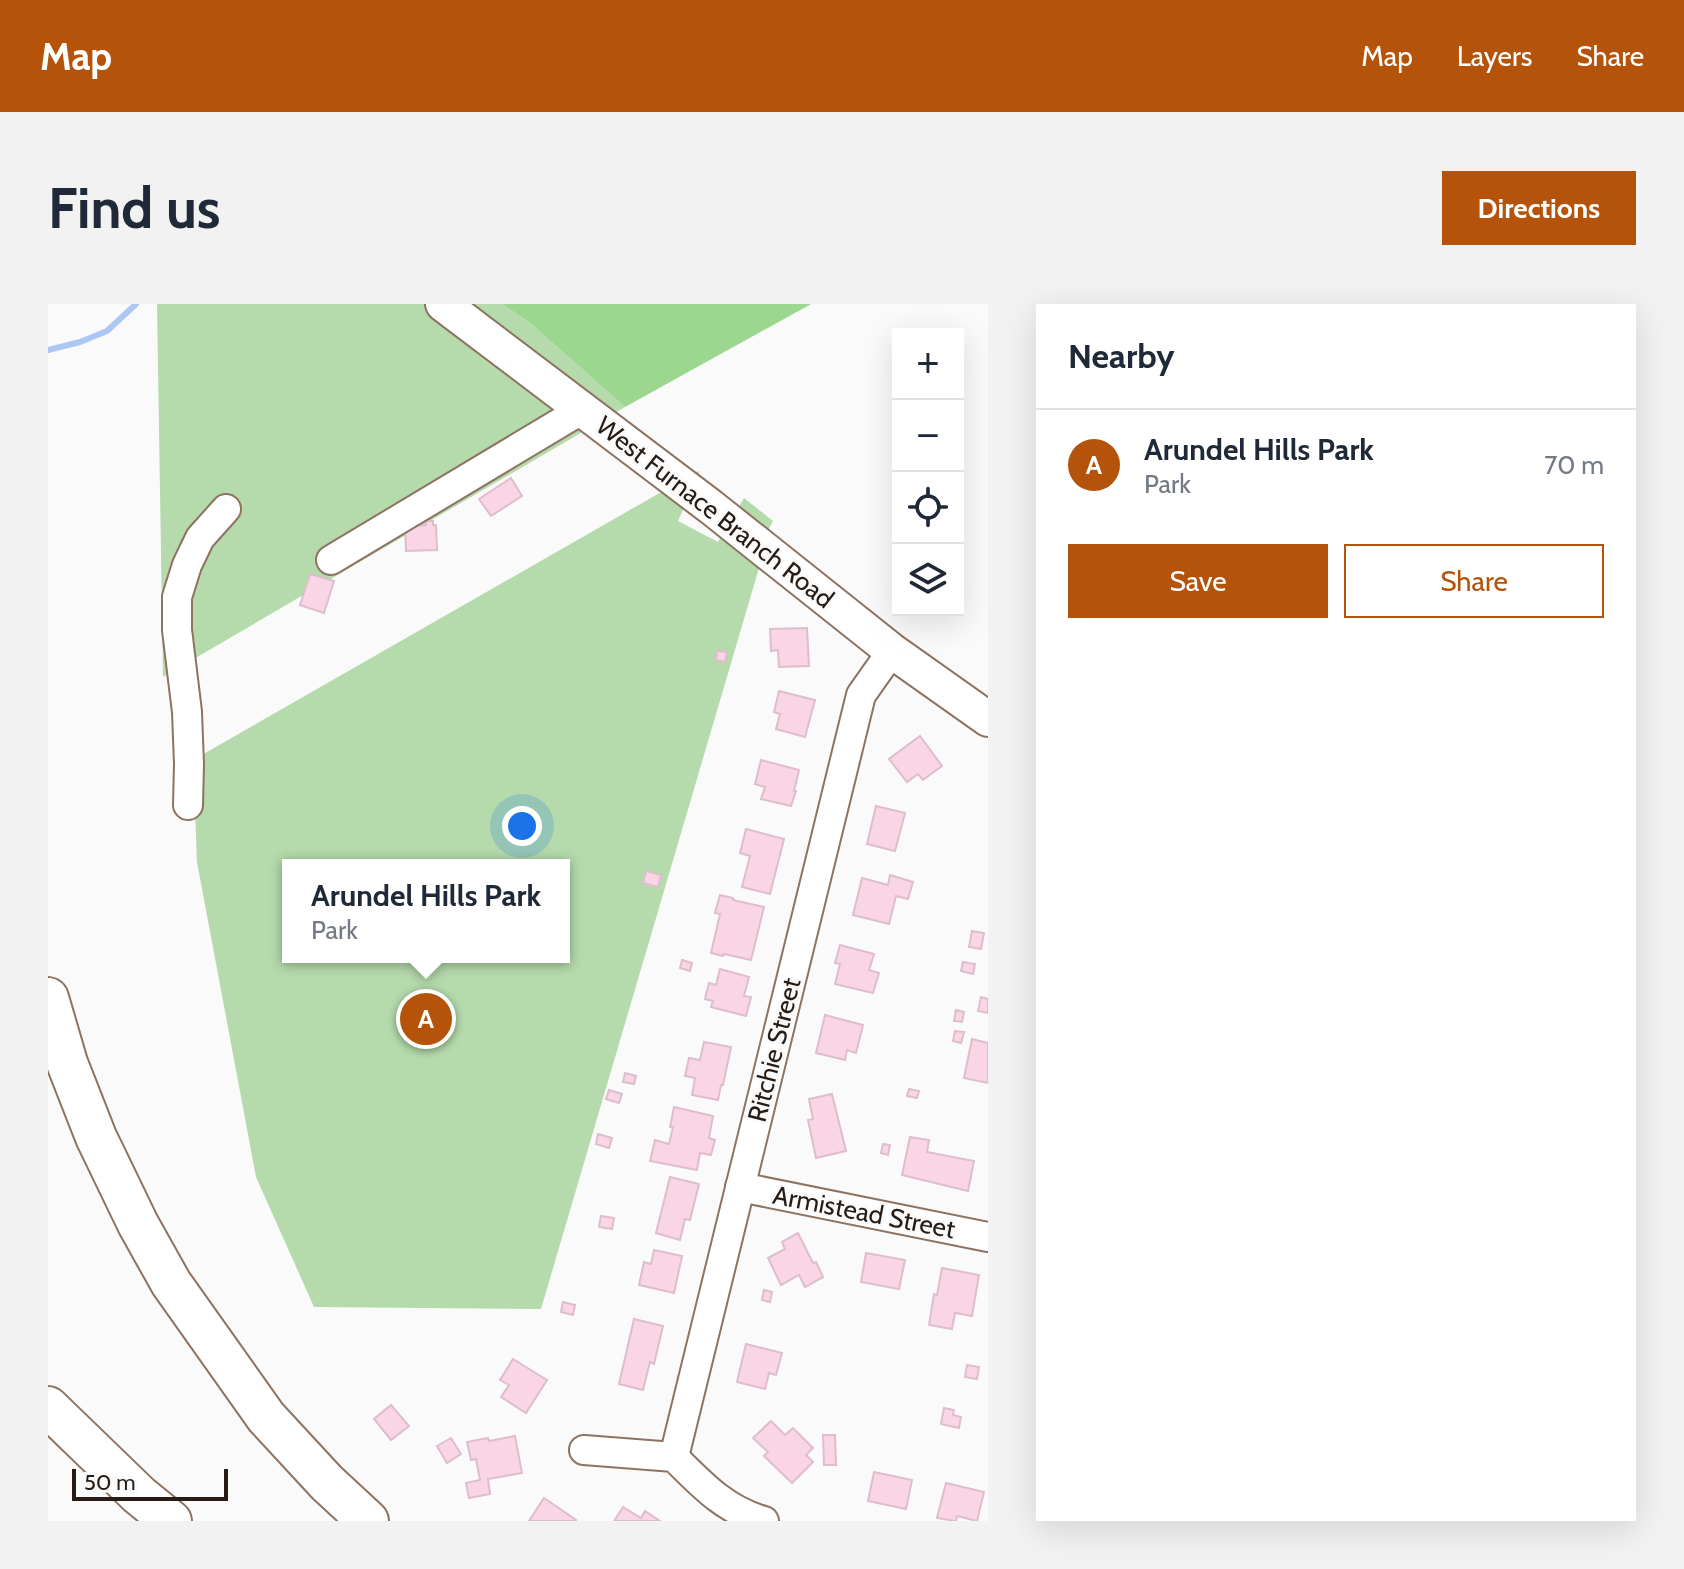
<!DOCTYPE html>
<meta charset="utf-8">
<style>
:root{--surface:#fff;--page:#f2f2f3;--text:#1f2937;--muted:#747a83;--line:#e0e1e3;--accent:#b45309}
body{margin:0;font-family:Cabin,sans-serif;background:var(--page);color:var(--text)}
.controls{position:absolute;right:24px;top:24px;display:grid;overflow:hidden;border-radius:0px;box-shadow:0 8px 32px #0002}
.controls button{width:72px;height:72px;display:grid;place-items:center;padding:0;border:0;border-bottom:2px solid var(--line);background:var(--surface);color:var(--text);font:40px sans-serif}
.scale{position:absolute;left:24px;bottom:20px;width:156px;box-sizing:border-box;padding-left:8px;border:4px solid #271c15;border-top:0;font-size:22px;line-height:28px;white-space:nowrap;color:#271c15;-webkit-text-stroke:6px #fafafa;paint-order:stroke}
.you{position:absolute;left:474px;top:522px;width:28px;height:28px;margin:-20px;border:6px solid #fff;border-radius:50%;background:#1a73e8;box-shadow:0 0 0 12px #1a73e833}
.badge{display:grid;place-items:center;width:52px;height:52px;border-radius:50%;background:var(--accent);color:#fff;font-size:26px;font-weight:700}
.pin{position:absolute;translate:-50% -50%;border:4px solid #fff;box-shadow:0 2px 8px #0006}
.popup{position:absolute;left:234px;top:555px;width:288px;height:104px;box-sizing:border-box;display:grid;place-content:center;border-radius:0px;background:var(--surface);filter:drop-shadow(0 2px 6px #0005);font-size:26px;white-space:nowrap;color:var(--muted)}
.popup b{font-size:30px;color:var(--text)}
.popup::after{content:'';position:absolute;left:50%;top:100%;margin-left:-16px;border:16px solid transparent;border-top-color:var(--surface)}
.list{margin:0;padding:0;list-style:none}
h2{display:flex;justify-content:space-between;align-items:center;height:104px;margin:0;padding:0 32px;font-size:34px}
h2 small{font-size:26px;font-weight:400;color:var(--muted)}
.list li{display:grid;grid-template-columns:52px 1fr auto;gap:24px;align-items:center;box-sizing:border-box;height:112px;padding:0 32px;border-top:2px solid var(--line)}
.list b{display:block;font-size:30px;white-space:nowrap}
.list p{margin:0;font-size:26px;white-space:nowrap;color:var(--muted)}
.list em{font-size:26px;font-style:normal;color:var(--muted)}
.actions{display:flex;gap:16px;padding:24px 32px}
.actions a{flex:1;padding:18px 0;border:2px solid var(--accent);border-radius:0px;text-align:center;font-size:28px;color:var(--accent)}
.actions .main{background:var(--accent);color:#fff}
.icon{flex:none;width:44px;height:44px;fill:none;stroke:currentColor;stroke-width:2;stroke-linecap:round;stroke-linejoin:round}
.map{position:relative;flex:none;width:940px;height:1217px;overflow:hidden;border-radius:0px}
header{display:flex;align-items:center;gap:48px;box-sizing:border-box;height:112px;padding:0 40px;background:var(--accent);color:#fff}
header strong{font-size:38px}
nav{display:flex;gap:44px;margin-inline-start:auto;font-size:28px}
.intro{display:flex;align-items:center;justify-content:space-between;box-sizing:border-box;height:192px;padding:0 48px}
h1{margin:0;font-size:56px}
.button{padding:20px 36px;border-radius:0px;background:var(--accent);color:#fff;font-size:28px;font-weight:700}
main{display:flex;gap:48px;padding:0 48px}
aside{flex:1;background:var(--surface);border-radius:0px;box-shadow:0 8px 32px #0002}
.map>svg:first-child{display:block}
</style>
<header>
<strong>Map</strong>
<nav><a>Map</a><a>Layers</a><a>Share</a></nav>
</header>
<div class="intro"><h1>Find us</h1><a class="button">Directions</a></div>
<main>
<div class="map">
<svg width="940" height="1217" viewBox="0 0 940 1217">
<rect width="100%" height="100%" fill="#fafafa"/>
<g fill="#b5daac" fill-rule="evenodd">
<path d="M109 0H454L482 19 577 103 115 373Z"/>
<path d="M650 167 651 169 630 217 670 238 696 194 725 217 719 228 721 230 493 1005 266 1003 208 873 149 558 145 456ZM240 561H516V653H240Z"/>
</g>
<path fill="#9bd78e" d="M454 0H763L577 103 482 19Z"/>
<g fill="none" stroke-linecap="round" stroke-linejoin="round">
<path stroke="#adc7f5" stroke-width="6" d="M0 46 32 38 59 27 88 0"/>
</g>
<g fill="#fad5e5" stroke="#debdcc" stroke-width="2">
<path d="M463 174 474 192 443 212 431 195Z"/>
<path d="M377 217H385V221H388L389 246 358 247 357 222 378 221Z"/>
<path d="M262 270 286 277 276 309 252 301Z"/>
<path d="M759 324 761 362 731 363 730 346 723 347 722 325Z"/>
<path d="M669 347 679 348 677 358 668 356Z"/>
<path d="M731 387 767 396 757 433 728 425 732 410 726 408Z"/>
<path d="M872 432 894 462 875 476 870 470 859 478 841 455Z"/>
<path d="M713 456 751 466 746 487H748L743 502 713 495 717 483 707 480Z"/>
<path d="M828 502 857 509 847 547 819 540Z"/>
<path d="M698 525 736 535 722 590 694 583 702 552 692 549Z"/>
<path d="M598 567 613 571 610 583 595 579Z"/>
<path d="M842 571 865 578 860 595 848 592 841 620 805 611 814 574 840 581Z"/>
<path d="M672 591 685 594V596L716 603 703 656 676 650 675 652 663 649 672 610 667 609Z"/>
<path d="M924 627 936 629 933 645 921 643Z"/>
<path d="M792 641 826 650 821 666 831 669 825 689 787 680 792 660 787 659Z"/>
<path d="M634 656 644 659 642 667 632 664Z"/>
<path d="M915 658 927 660 925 670 913 667Z"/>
<path d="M672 665 701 673 696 692 703 693 698 712 663 703 665 697 657 695 661 679 668 681Z"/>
<path d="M933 693 940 695V709L930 707Z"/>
<path d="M908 706 916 708 914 718 906 717Z"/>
<path d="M777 711 815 721 808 749 799 746 797 756 768 749Z"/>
<path d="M907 727 916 728 913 739 905 737Z"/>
<path d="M924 735 940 739V779L916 774Z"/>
<path d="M656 738 683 743 675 781H673L670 796 644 791 647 774 637 772 641 754 652 756Z"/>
<path d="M577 769 588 772 586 780 575 778Z"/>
<path d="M861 785 871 787 869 794 859 792Z"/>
<path d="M561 786 574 790 571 799 558 795Z"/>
<path d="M784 790 798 847 768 854 760 816 765 815 761 795Z"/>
<path d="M626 803 665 812 661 834 667 836 663 851 652 849 649 866 602 857 607 836 621 840 625 823H622Z"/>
<path d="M550 830 564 834 561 844 548 840Z"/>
<path d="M862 833 881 836 879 848 926 857 920 887 854 871Z"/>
<path d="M835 840 842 841 840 851 833 849Z"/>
<path d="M622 873 651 880 642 916 637 915 632 936 608 929Z"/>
<path d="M553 912 566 914 564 925 551 923Z"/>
<path d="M750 929 765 959 768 958 775 973 757 983 751 971 733 981 720 954 737 945 734 938Z"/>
<path d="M606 946 634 952 626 989 591 981 596 958 603 960Z"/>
<path d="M818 949 857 956 851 985 813 978Z"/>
<path d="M894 964 931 971 924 1012 907 1009 904 1025 881 1021 886 990 889 991Z"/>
<path d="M716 986 724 988 722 998 714 996Z"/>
<path d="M515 998 527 1001 525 1011 513 1008Z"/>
<path d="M586 1015 615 1022 606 1060 602 1058 595 1086 571 1080Z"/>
<path d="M698 1040 734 1049 728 1071 721 1069 717 1085 689 1078Z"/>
<path d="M465 1055 499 1076 478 1109 453 1093 461 1081 452 1076Z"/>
<path d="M919 1061 931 1063 929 1075 917 1073Z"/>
<path d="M343 1101 361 1122 343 1136 326 1115Z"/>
<path d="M896 1104 906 1106 905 1111 913 1113 911 1124 893 1120Z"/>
<path d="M723 1117 737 1131 745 1124 765 1144 758 1151 765 1158 744 1179 716 1152 720 1148 705 1134Z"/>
<path d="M775 1131H787L788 1161H776Z"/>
<path d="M467 1132 474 1169 440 1175 442 1190 421 1194 418 1179 432 1176 428 1155 423 1156 419 1138 440 1134 441 1137Z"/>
<path d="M403 1134 413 1150 399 1159 389 1142Z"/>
<path d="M826 1168 864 1176 858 1205 820 1197Z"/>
<path d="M898 1179 936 1188 929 1217 909 1212 908 1217 889 1214Z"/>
<path d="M496 1194 528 1216 527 1217H481Z"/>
<path d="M575 1203 593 1214 597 1207 612 1217H566Z"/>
</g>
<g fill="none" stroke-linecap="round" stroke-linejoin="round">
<g stroke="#8e7361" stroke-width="32">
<g id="minor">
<path d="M283 256 535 105"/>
<path d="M140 501 141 460 139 408 129 326V293L139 261 152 234 178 205"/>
<path d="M692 883 940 933"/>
<path d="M536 1146 626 1153C654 1181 677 1206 716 1217"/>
<path d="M626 1153 813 391 844 347"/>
</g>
</g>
<g stroke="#8e7361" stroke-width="38">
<path id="major" d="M395 0 663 203 844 347 940 415"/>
</g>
<g stroke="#8e7361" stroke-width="44">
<g id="highway">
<path d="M0 694 19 759 48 833 90 920 123 979 218 1113 279 1179 320 1217"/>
<path d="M0 1103 91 1191 123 1217"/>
</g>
</g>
<use href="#minor" stroke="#fff" stroke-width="28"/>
<use href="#major" stroke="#fff" stroke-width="34"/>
<use href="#highway" stroke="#fff" stroke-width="40"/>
</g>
<g text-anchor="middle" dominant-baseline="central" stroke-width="6" stroke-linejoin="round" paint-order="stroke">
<g font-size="26" fill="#271c15" stroke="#fafafa">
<text transform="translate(667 208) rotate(38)">West Furnace Branch Road</text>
<text transform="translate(726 746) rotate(-76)">Ritchie Street</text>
<text transform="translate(816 908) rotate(11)">Armistead Street</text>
</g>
</g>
</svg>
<div class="controls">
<button>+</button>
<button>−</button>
<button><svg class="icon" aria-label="locate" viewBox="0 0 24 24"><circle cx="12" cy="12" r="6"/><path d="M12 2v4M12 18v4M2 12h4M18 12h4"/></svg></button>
<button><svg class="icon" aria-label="layers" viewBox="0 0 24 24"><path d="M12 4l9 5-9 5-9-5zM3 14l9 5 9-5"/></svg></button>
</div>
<div class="scale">50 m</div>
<div class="you"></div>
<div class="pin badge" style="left:378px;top:715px">A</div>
<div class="popup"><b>Arundel Hills Park</b>Park</div>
</div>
<aside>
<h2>Nearby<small></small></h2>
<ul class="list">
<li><span class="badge">A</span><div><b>Arundel Hills Park</b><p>Park</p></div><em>70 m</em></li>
</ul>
<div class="actions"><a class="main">Save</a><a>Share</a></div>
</aside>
</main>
